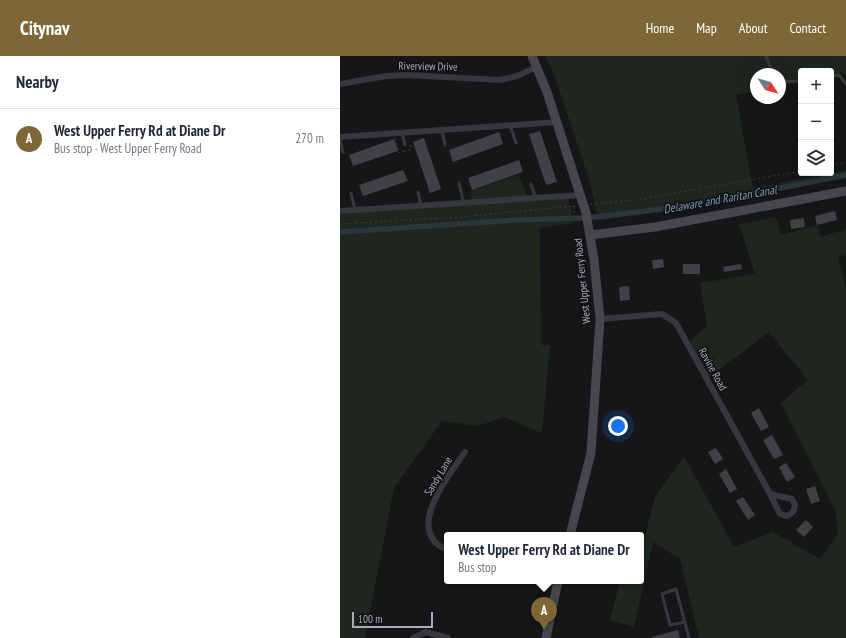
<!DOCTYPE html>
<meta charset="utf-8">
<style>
:root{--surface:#fff;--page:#f6f6f7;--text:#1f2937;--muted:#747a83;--line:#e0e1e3;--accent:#7e6636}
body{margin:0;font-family:"PT Sans Narrow",sans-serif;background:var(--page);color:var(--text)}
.controls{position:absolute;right:12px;top:12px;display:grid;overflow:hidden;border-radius:4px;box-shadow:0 4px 16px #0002}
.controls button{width:36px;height:36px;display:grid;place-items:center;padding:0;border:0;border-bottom:1px solid var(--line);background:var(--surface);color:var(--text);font:20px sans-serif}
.compass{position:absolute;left:410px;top:12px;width:36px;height:36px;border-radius:50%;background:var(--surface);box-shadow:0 4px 16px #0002;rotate:126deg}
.scale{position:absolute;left:12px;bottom:10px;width:81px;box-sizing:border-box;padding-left:4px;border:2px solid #a8adb8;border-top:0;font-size:11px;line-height:14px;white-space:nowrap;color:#a8adb8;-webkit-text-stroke:3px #111113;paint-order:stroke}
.you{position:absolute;left:278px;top:370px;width:14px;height:14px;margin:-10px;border:3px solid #fff;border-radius:50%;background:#1a73e8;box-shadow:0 0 0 6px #1a73e833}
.badge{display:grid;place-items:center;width:26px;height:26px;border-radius:50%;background:var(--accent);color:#fff;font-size:13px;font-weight:700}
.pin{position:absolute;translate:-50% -33px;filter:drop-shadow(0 1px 2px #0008)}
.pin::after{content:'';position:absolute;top:21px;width:14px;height:12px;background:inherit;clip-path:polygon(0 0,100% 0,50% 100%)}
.popup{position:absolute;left:104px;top:476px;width:200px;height:52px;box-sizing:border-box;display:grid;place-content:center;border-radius:4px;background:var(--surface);filter:drop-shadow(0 1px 3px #0005);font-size:13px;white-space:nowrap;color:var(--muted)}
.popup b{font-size:15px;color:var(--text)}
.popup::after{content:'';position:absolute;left:50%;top:100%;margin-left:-8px;border:8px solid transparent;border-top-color:var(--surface)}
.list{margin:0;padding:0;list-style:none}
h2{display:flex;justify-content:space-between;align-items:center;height:52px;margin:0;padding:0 16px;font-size:17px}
h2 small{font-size:13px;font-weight:400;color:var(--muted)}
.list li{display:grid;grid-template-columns:26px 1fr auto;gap:12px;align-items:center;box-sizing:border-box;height:60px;padding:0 16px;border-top:1px solid var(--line)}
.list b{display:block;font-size:15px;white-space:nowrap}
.list p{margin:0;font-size:13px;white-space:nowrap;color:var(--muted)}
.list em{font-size:13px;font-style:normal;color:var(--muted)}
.icon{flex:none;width:22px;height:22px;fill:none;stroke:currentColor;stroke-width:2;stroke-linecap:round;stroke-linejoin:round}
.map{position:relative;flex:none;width:506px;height:582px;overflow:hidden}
header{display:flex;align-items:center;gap:24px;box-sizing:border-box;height:56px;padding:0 20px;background:var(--accent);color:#fff}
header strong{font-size:19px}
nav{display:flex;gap:22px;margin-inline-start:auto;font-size:14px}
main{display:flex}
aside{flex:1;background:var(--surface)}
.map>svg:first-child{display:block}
</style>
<header>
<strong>Citynav</strong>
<nav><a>Home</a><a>Map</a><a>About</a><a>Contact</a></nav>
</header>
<main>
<aside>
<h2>Nearby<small></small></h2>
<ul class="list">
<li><span class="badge">A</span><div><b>West Upper Ferry Rd at Diane Dr</b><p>Bus stop · West Upper Ferry Road</p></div><em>270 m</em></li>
</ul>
</aside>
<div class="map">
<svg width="506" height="582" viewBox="0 0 506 582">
<rect width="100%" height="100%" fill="#161618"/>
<g fill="#1e261f">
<path d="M205 0H506V20L503 16 491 19V15H461V25L440 30V18H416V35L396 39 413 132 506 114V122L338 154 259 164 248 120 214 18Z"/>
<path d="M179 119 188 142 227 137 234 167 200 172 201 289H210L202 377 164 361 138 370 102 365 54 432 25 582H0V153L133 146 130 135Z"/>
<path d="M436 161 441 179 477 169 481 181 506 173V199L498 201 506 233V582H359L340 503 313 486 294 571 270 564 280 525H301V484H304L315 441 344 400 394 491 433 476 480 503 498 477 495 454 441 347 468 324 429 276 368 322 350 285 367 270 360 227 415 218 399 168Z"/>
</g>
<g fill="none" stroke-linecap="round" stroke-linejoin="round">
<g stroke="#2c353c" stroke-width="5.5">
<path d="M253 161C338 153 422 136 506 119"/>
<path d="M0 176 177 164 242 162"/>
</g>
</g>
<g fill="#404145">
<path d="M200 75 217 126 206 129 189 78Z"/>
<path d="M159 76 163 88 113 106 109 94Z"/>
<path d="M84 82 101 133 90 137 73 86Z"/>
<path d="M54 83 58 95 13 110 9 99Z"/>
<path d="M179 104 183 116 132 134 128 122Z"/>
<path d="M63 114 68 125 23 140 19 129Z"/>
<path d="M495 155 497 164 477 169 475 160Z"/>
<path d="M464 162 465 171 451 173 450 164Z"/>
<path d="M323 203 324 211 313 213 312 204Z"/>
<rect x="343" y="208" width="17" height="10"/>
<path d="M401 208 402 213 384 216 383 211Z"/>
<path d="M289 230 290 244 280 245 279 231Z"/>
<path d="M419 352 429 371 421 375 411 357Z"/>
<path d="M432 379 443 399 434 403 423 384Z"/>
<path d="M376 392 383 403 375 408 368 396Z"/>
<path d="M446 407 455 421 447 426 439 411Z"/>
<path d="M386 413 397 433 390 437 379 418Z"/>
<path d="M475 430 480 445 471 448 466 433Z"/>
<path d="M403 441 415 459 408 464 396 445Z"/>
<path d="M466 464 473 471 464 481 456 474Z"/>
<path d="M338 574 340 582H313L312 581Z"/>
</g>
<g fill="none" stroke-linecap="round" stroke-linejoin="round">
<g stroke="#3d3f44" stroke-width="1" stroke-dasharray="2 3" stroke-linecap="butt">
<path d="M55 82 59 97 71 93 70 88"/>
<path d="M491 109 506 107"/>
<path d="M250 148 296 144 461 115"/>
<path d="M253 149 257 156"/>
<path d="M234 150V158"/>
<path d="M0 168 120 161 235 150"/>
</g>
<g stroke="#37383d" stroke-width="3">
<path d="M426 0 433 18"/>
<path d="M491 20 499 19 506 28"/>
<path d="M440 26 461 25"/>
<path d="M170 69 176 87"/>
<path d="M102 74 105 89"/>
<path d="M62 77 65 89"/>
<path d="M0 83 3 96"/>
<path d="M119 127 124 148"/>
<path d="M191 128 196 143"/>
<path d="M78 136 81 150"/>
<path d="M11 137 15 154"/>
<path d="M345 566 330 569 322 538 336 533 349 582"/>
</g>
<g stroke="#37383d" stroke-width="6">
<path d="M0 28 46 20 67 19 160 24 177 20 197 11"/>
<path d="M0 81 217 66"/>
<path d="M0 155 241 139"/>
<path d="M260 263 322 258 336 267 430 438"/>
<path d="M430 438 452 443 455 449 453 456 447 460 440 458Z"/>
<path d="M107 494C63 475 109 419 125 396"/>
<path d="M73 582 86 576 108 582"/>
</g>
<g stroke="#45474d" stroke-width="9">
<path d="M192 0 207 36 246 157 254 204 260 263 251 397 230 479"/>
<path d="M250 179 315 171 506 135"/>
<path d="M206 582 218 525"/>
</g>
</g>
<g text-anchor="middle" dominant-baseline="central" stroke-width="3.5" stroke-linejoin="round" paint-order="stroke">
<g font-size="11" fill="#a8adb8" stroke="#111113">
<text transform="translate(88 10) rotate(1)">Riverview Drive</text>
<text transform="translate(242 225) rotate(-96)">West Upper Ferry Road</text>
<text transform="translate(373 313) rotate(61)">Ravine Road</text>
<text transform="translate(98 420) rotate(-59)">Sandy Lane</text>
</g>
<g font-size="12" font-style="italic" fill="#7f9bb3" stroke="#111113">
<text transform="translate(380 143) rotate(-10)">Delaware and Raritan Canal</text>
</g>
</g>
</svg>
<div class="controls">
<button>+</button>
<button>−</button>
<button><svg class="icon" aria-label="layers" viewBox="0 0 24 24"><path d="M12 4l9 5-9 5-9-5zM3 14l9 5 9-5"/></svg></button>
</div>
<svg class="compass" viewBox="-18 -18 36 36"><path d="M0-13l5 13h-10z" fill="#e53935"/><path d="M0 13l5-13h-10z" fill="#747a83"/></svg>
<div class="scale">100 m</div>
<div class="you"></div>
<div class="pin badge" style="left:204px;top:574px">A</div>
<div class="popup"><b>West Upper Ferry Rd at Diane Dr</b>Bus stop</div>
</div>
</main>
